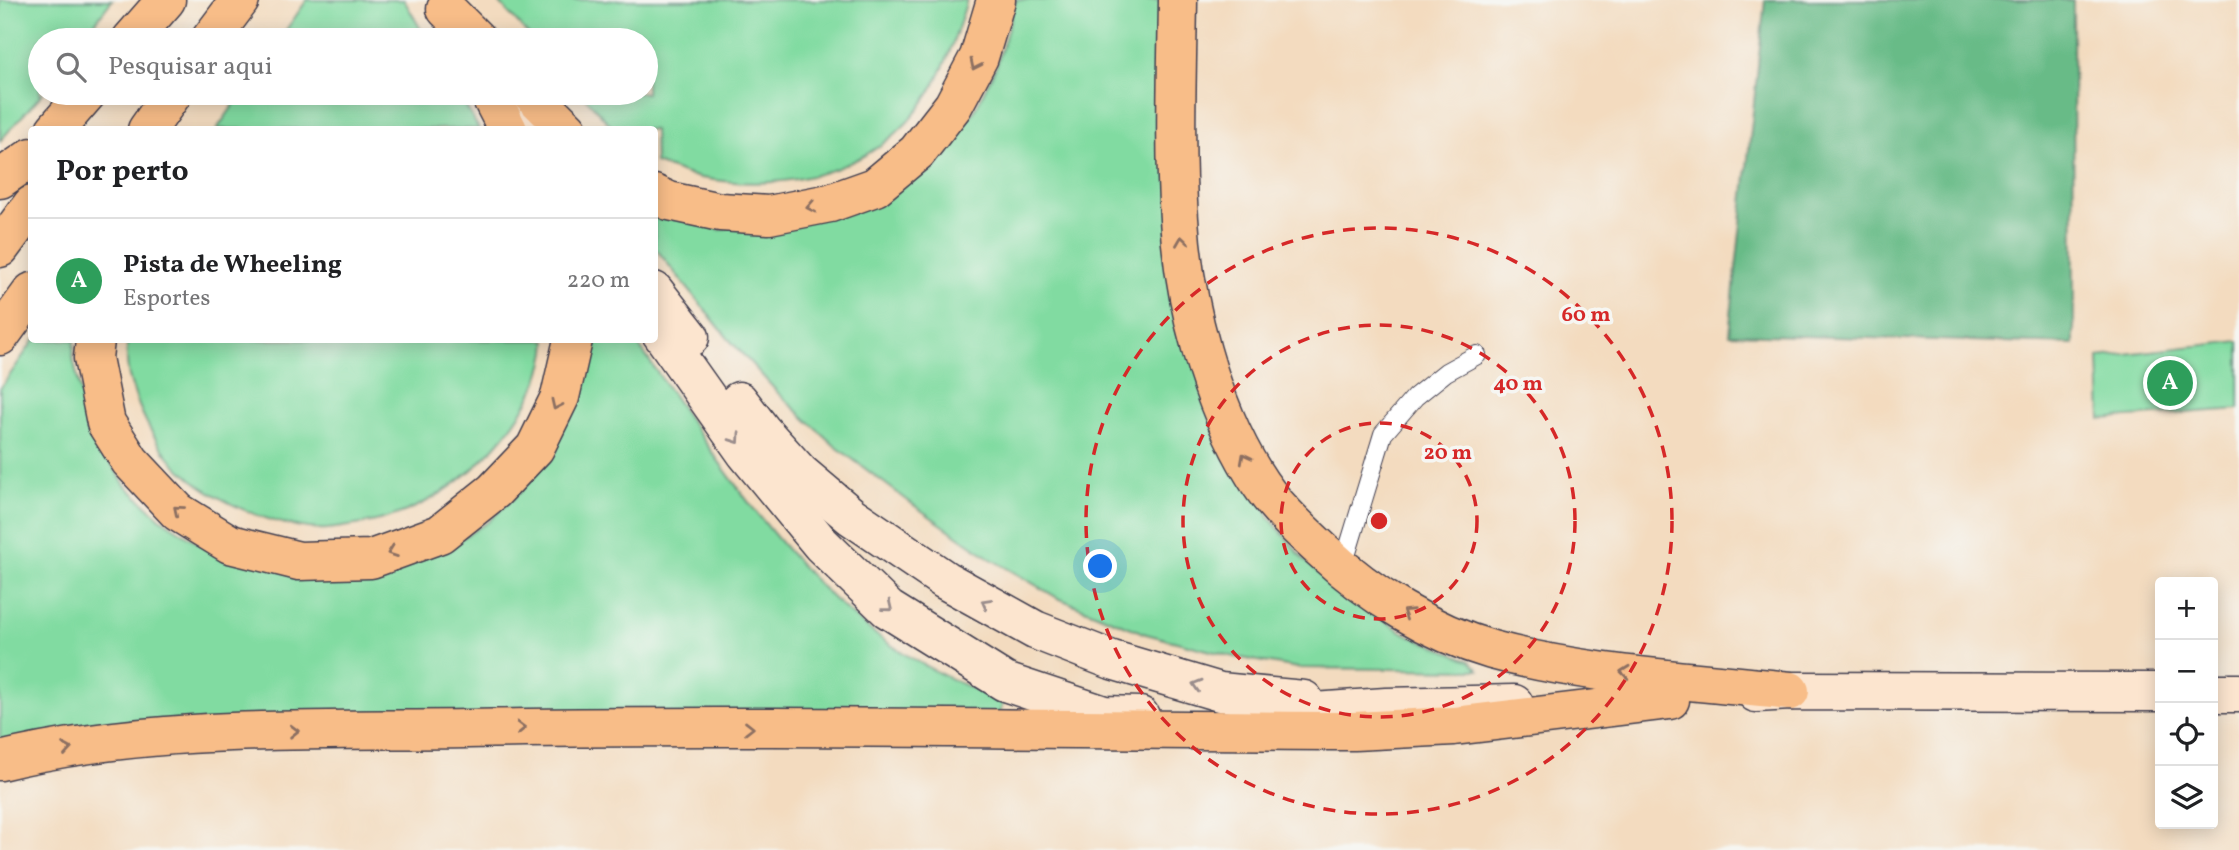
<!DOCTYPE html>
<html lang="pt">
<meta charset="utf-8">
<style>
:root{--surface:#fff;--page:#f6f6f6;--text:#202124;--muted:#757577;--line:#e0e0e0;--accent:#d1495b}
body{margin:0;font-family:Vollkorn,serif;background:var(--page);color:var(--text)}
.controls{position:absolute;right:21px;bottom:21px;display:grid;overflow:hidden;border-radius:7px;box-shadow:0 4px 18px #0003}
.controls button{width:63px;height:63px;display:grid;place-items:center;padding:0;border:0;border-bottom:2px solid var(--line);background:var(--surface);color:var(--text);font:35px sans-serif}
.you{position:absolute;left:1101px;top:567px;width:24px;height:24px;margin:-18px;border:5px solid #fff;border-radius:50%;background:#1a73e8;box-shadow:0 0 0 10px #1a73e833}
.badge{display:grid;place-items:center;width:46px;height:46px;border-radius:50%;background:var(--accent);color:#fff;font-size:23px;font-weight:700}
.pin{position:absolute;translate:-50% -50%;border:4px solid #fff;box-shadow:0 2px 7px #0006}
.list{margin:0;padding:0;list-style:none}
h2{display:flex;justify-content:space-between;align-items:center;height:91px;margin:0;padding:0 28px;font-size:30px}
h2 small{font-size:23px;font-weight:400;color:var(--muted)}
.list li{display:grid;grid-template-columns:46px 1fr auto;gap:21px;align-items:center;box-sizing:border-box;height:126px;padding:0 28px;border-top:2px solid var(--line)}
.list b{display:block;font-size:26px;white-space:nowrap}
.list p{margin:0;font-size:23px;white-space:nowrap;color:var(--muted)}
.list em{font-size:23px;font-style:normal;color:var(--muted)}
.icon{flex:none;width:38px;height:38px;fill:none;stroke:currentColor;stroke-width:2;stroke-linecap:round;stroke-linejoin:round}
.map{position:relative;flex:none;width:2239px;height:850px;overflow:hidden}
.search{position:absolute;background:var(--surface);box-shadow:0 4px 18px #0003;left:28px;top:28px;width:630px;height:77px;display:flex;align-items:center;gap:18px;box-sizing:border-box;padding:0 24px;border-radius:38px;color:var(--muted);font-size:26px}
.panel{position:absolute;background:var(--surface);box-shadow:0 4px 18px #0003;left:28px;top:126px;width:630px;height:217px;border-radius:7px}
.map>svg:first-child{display:block}
</style>
<div class="map">
<svg width="2239" height="850" viewBox="0 0 2239 850">
<rect width="100%" height="100%" fill="#f6f6f2"/>
<filter id="ink" filterUnits="userSpaceOnUse"><feTurbulence type="fractalNoise" baseFrequency=".0143" numOctaves="2"/><feDisplacementMap in="SourceGraphic" scale="14" xChannelSelector="R" yChannelSelector="G"/><feConvolveMatrix kernelMatrix="1 2 1 2 8 2 1 2 1" color-interpolation-filters="sRGB"/></filter>
<filter id="wash" filterUnits="userSpaceOnUse"><feTurbulence type="fractalNoise" baseFrequency=".00686" numOctaves="4" result="noise"/><feDisplacementMap in="SourceGraphic" scale="28" xChannelSelector="R" yChannelSelector="G"/><feGaussianBlur stdDeviation="1.57" result="paint"/><feColorMatrix in="noise" values="0 0 0 0 0 0 0 0 0 0 0 0 0 0 0 0 0 1.4 0 .05"/><feComposite in="paint" operator="in"/></filter>
<g filter="url(#wash)">
<rect width="100%" height="100%" fill="#f3dbbf"/>
<g fill="#81dba1" stroke="#527e6e" stroke-width="2">
<path d="M0 0H112L82 40H40V93H43L0 141Z"/>
<path d="M307 0H404L427 40H279Z"/>
<path d="M497 0H967C959 27 950 55 937 80 891 169 793 194 701 178 686 175 670 168 655 163L654 130 614 129 581 93H646V40H533Z"/>
<path d="M1016 0H1165V149L1268 516 1305 561 1350 599 1406 634 1469 660 1479 670 1298 668 1230 656 1146 634 1058 598 991 559 915 506 835 446 779 394 727 337 655 248 654 207 721 230 944 148 974 112 997 65Z"/>
<path d="M242 93H458L479 129H217Z"/>
<path d="M34 340H74L73 358 84 408 101 447 125 485 161 519 200 544 438 553 488 522 522 490 550 454 590 340H635C702 436 769 547 860 622 902 657 952 682 1004 701L998 716 0 751V389Z"/>
<path d="M127 340H547C546 374 526 409 505 435 465 484 413 518 349 526 339 527 328 530 318 529 264 525 193 493 162 448 147 427 136 402 129 376 126 365 127 351 127 340Z"/>
<path d="M2239 341V409L2101 419 2099 357Z"/>
</g>
<path fill="#68bb87" stroke="#456e61" stroke-width="2" d="M1765 0H2073L2074 344 1729 334Z"/>
</g>
<g filter="url(#ink)">
<g fill="none" stroke-linecap="round" stroke-linejoin="round">
<g stroke="#413e4f" stroke-width="20">
<path id="service" d="M1342 569 1383 434 1415 397 1446 372 1477 355"/>
</g>
<g stroke="#413e4f" stroke-width="41">
<g id="secondary">
<path d="M505 93 530 130"/>
<path d="M654 291 690 337"/>
<path d="M654 323 746 453 821 544 888 609 1005 682 1104 715 1140 716"/>
<path d="M739 401 762 431 800 473 851 516 945 580 1035 630 1112 660 1220 692 1304 700"/>
<path d="M1756 693 1790 691 2160 692"/>
<path d="M2213 693H2239"/>
<path d="M1270 715 1386 707 1514 704"/>
</g>
</g>
<g stroke="#413e4f" stroke-width="41">
<g id="motorway">
<path d="M1178 0C1177 73 1174 146 1179 219 1184 302 1210 403 1254 474 1272 504 1298 528 1323 551 1370 595 1430 632 1492 650 1587 676 1692 680 1790 691"/>
<path d="M446 9 477 40"/>
<path d="M131 40 166 0"/>
<path d="M210 40 240 0"/>
<path d="M489 93 508 130"/>
<path d="M531 93 568 130"/>
<path d="M55 130 87 93"/>
<path d="M147 130 173 93"/>
<path d="M0 179 32 157"/>
<path d="M654 194 669 201 720 212 769 215 830 203 875 187 917 152 953 106 979 57 996 0"/>
<path d="M0 248 32 205"/>
<path d="M0 336 32 292"/>
<path d="M95 340 93 358 106 423 130 461 178 512 230 544 299 561 371 559 440 534 494 491 535 448 560 397 573 340"/>
<path d="M0 761C152 724 313 731 468 729 763 724 1059 730 1354 731L1454 726 1670 700"/>
</g>
</g>
<use href="#service" stroke="#fff" stroke-width="18"/>
<use href="#secondary" stroke="#fce5cf" stroke-width="38"/>
<use href="#motorway" stroke="#f8bd88" stroke-width="38"/>
</g>
<defs><path id="oneway-chevron" d="M-2-3.5L2.5 0L-2 3.5" fill="none" stroke-width="1.6" stroke-linecap="round" stroke-linejoin="round" transform="scale(1.75)"/></defs>
<g stroke="#8d7062">
<use href="#oneway-chevron" transform="translate(975 65) rotate(116)"/>
<use href="#oneway-chevron" transform="translate(811 207) rotate(169)"/>
<use href="#oneway-chevron" transform="translate(1182 241) rotate(-98)"/>
<use href="#oneway-chevron" transform="translate(556 405) rotate(115)"/>
<use href="#oneway-chevron" transform="translate(1245 458) rotate(-118)"/>
<use href="#oneway-chevron" transform="translate(178 510) rotate(-140)"/>
<use href="#oneway-chevron" transform="translate(392 552) rotate(160)"/>
<use href="#oneway-chevron" transform="translate(1407 613) rotate(-147)"/>
<use href="#oneway-chevron" transform="translate(1625 672) rotate(-174)"/>
<use href="#oneway-chevron" transform="translate(521 728) rotate(-1)"/>
<use href="#oneway-chevron" transform="translate(749 728)"/>
<use href="#oneway-chevron" transform="translate(294 731) rotate(-1)"/>
<use href="#oneway-chevron" transform="translate(67 749) rotate(-9)"/>
</g>
<g stroke="#9a8d8c">
<use href="#oneway-chevron" transform="translate(736 439) rotate(55)"/>
<use href="#oneway-chevron" transform="translate(986 603) rotate(-151)"/>
<use href="#oneway-chevron" transform="translate(888 607) rotate(39)"/>
<use href="#oneway-chevron" transform="translate(1197 685) rotate(-163)"/>
</g>
</g>
<g fill="none" stroke="#d62828" stroke-width="3.5" stroke-dasharray="12 9">
<circle cx="1379" cy="521" r="98"/>
<circle cx="1379" cy="521" r="196"/>
<circle cx="1379" cy="521" r="293"/>
</g>
<circle cx="1379" cy="521" r="10" fill="#d62828" stroke="#f6f6f2" stroke-width="3.5"/>
<g font-size="21" text-anchor="middle" font-weight="bold" fill="#d62828" stroke="#f6f6f2" stroke-width="7" stroke-linejoin="round" paint-order="stroke">
<text x="1586" y="321">60 m</text>
<text x="1518" y="390">40 m</text>
<text x="1448" y="459">20 m</text>
</g>
</svg>
<div class="controls">
<button>+</button>
<button>−</button>
<button><svg class="icon" aria-label="locate" viewBox="0 0 24 24"><circle cx="12" cy="12" r="6"/><path d="M12 2v4M12 18v4M2 12h4M18 12h4"/></svg></button>
<button><svg class="icon" aria-label="layers" viewBox="0 0 24 24"><path d="M12 4l9 5-9 5-9-5zM3 14l9 5 9-5"/></svg></button>
</div>
<div class="you"></div>
<div class="pin badge" style="left:2170px;top:383px;background:#2e9e5b">A</div>
<div class="search"><svg class="icon" aria-label="search" viewBox="0 0 24 24"><circle cx="10" cy="10" r="6"/><path d="M15 15l6 6"/></svg>Pesquisar aqui</div>
<section class="panel">
<h2>Por perto<small></small></h2>
<ul class="list">
<li><span class="badge" style="background:#2e9e5b">A</span><div><b>Pista de Wheeling</b><p>Esportes</p></div><em>220 m</em></li>
</ul>
</section>
</div>
